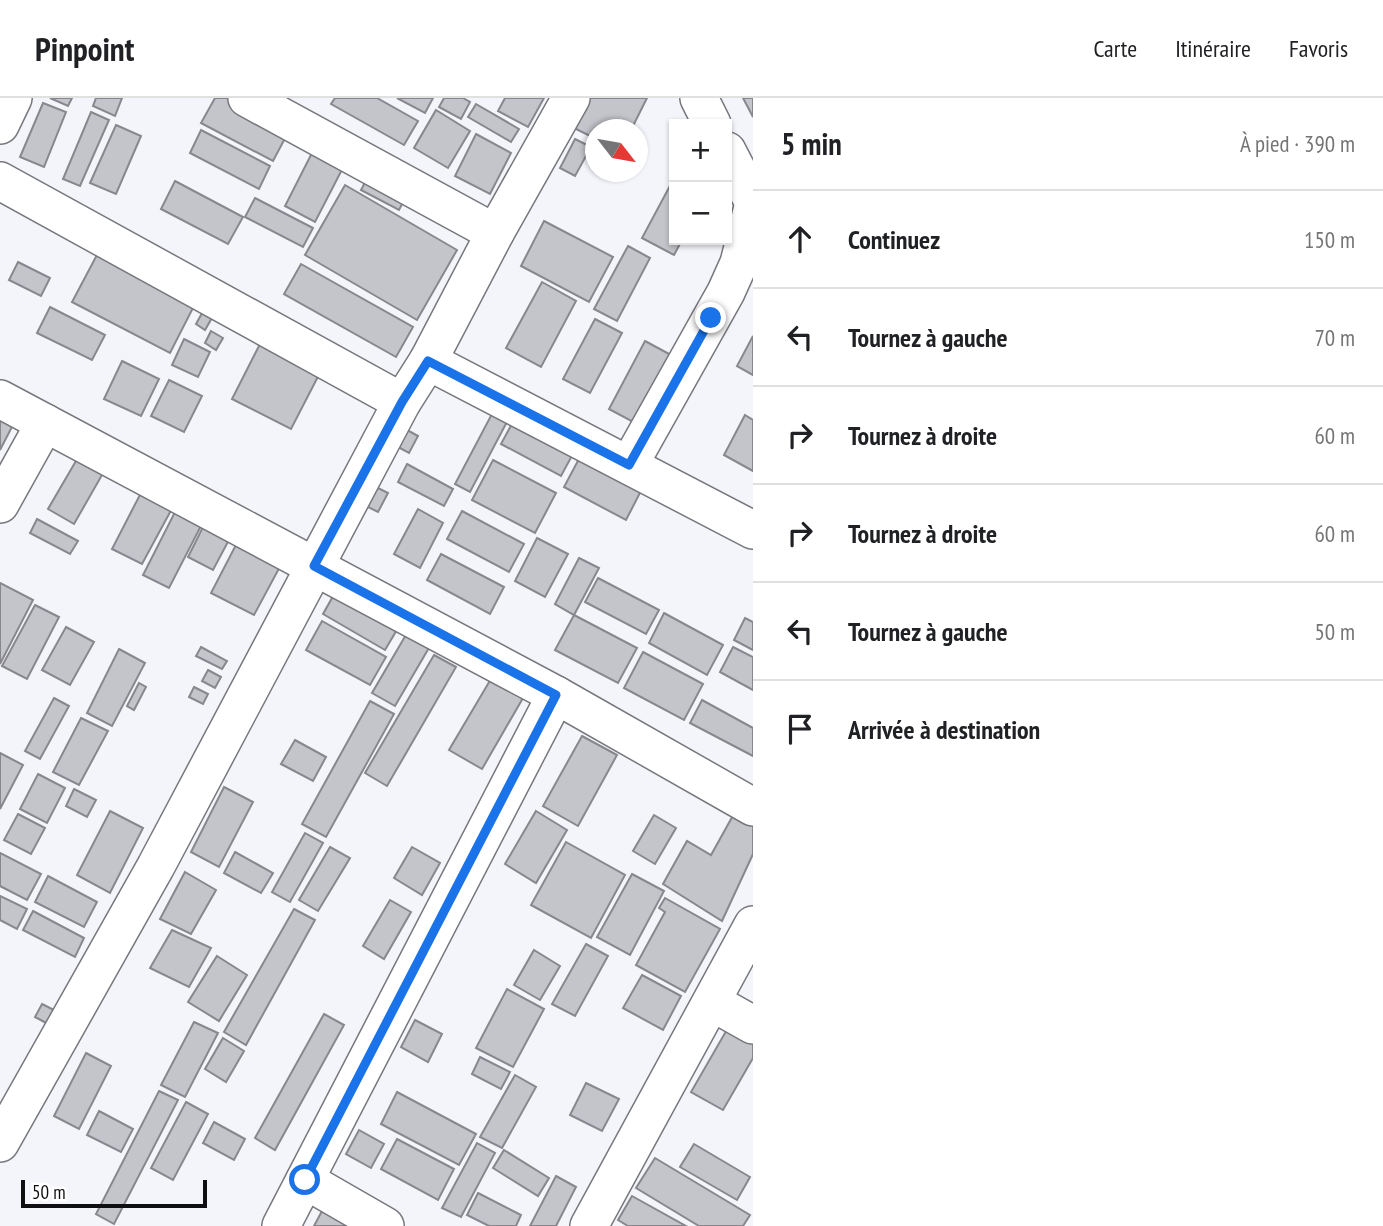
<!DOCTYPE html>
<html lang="fr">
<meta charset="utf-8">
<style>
:root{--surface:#fff;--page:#f6f6f6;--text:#202124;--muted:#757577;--line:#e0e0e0}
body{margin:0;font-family:"PT Sans Narrow",sans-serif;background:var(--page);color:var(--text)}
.controls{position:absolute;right:21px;top:21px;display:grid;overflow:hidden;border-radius:0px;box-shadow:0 2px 5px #0004}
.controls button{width:63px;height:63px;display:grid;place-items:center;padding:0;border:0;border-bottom:2px solid var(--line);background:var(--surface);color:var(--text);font:35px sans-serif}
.compass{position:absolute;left:585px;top:21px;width:63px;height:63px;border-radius:50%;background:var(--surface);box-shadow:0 2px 5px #0004;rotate:121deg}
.scale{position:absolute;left:21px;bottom:18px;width:186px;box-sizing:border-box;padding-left:7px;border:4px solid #0f0f11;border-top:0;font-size:19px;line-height:24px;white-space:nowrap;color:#0f0f11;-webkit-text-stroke:5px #fff;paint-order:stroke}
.stop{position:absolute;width:21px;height:21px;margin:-16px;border:5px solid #1a73e8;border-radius:50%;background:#fff}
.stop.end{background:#1a73e8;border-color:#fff;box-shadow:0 2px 7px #0008}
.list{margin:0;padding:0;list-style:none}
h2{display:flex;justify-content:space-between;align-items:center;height:91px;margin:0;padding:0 28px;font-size:30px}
h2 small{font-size:23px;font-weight:400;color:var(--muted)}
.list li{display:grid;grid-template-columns:46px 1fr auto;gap:21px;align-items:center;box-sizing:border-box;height:98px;padding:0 28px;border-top:2px solid var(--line)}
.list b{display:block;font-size:26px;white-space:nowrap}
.list em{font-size:23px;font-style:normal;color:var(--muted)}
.icon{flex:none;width:38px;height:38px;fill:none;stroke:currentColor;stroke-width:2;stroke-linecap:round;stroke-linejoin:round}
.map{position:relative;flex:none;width:753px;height:1128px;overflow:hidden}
header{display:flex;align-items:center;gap:42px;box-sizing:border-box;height:98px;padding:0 35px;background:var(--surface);border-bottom:2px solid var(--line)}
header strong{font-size:33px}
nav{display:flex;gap:38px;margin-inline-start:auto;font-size:24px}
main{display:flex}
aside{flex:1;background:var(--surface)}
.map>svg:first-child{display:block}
</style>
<header>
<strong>Pinpoint</strong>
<nav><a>Carte</a><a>Itinéraire</a><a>Favoris</a></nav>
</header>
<main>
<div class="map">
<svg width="753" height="1128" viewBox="0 0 753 1128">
<rect width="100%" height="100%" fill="#f4f5fb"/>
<g fill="#c4c5cb" stroke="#87878d" stroke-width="2">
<path d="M50 0H72L68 8Z"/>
<path d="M96 0H122L115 18 93 8Z"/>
<path d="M215 0H231L290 31 273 63 201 25Z"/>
<path d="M335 0H377L418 23 404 47 331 6Z"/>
<path d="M397 0H433L425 15Z"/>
<path d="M444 0H463L470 4 461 21 439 9Z"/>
<path d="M505 0H544L528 29 498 13Z"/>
<path d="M590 0H647L631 32H596V41L574 30Z"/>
<path d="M743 0H753V19Z"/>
<path d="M43 5 66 14 44 69 20 59Z"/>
<path d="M476 6 519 31 511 44 468 19Z"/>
<path d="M436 12 470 33 448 70 414 50Z"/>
<path d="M91 14 109 22 80 88 63 81Z"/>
<path d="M116 27 141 38 116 96 90 85Z"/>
<path d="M201 32 270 68 259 91 190 55Z"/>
<path d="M476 36 511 55 490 96 455 78Z"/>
<path d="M575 41 591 49 575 78 560 70Z"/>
<path d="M317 45 348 60 315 124 285 108Z"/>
<path d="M372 71 410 91 399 112 361 92Z"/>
<path d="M673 82 674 142H682L674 157 642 140Z"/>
<path d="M175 83 243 119 228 146 161 111Z"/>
<path d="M345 87 457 152 417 222 305 157Z"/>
<path d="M255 100 313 130 303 149 245 119Z"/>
<path d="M544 123 613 159 589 204 521 168Z"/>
<path d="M628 148 650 160 617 223 594 211Z"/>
<path d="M98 155 195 206 170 255 72 204Z"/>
<path d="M18 164 50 180 41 198 9 182Z"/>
<path d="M301 166 413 229 396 259 284 196Z"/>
<path d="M542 184 576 203 541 269 506 250Z"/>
<path d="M206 208 217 211 205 232 196 226Z"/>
<path d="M50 209 105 237 92 262 37 235Z"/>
<path d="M595 221 622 235 590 295 563 281Z"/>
<path d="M211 233 223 240 216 252 205 245Z"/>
<path d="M264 238 323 269 291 331 232 301Z"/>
<path d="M753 238V277L737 268Z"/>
<path d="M184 241 210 254 198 279 172 267Z"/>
<path d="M645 243 671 257 635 325 609 311Z"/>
<path d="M122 263 159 281 141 318 104 301Z"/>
<path d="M169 282 202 298 184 334 151 318Z"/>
<path d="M494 312 509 320 470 394 455 386Z"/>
<path d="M745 317 753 322V373L724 357Z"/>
<path d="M0 318 14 325 0 352Z"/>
<path d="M514 322 574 354 561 378 501 346Z"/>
<path d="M407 332 418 338 409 355 398 349Z"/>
<path d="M80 356 106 370 74 426 48 411Z"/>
<path d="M581 357 643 389 626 422 564 389Z"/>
<path d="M493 362 556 395 535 435 472 402Z"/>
<path d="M407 366 453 391 444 408 398 384Z"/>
<path d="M370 386 388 395 378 414 360 405Z"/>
<path d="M144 389 175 405 142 466 112 451Z"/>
<path d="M418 411 443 425 420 470 394 456Z"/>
<path d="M176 412 202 426 169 490 143 477Z"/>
<path d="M462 413 524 446 509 474 447 441Z"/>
<path d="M37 421 78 443 70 456 30 435Z"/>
<path d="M204 427 230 440 213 472 188 459Z"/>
<path d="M537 440 568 456 545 499 515 483Z"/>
<path d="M239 441 283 463 254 517 211 495Z"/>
<path d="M441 456 504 489 490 516 427 482Z"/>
<path d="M579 460 599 470 574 517 555 506Z"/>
<path d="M598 480 659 512 646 536 585 504Z"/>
<path d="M0 485 33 502 0 566Z"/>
<path d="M336 493 398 530 385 552 323 516Z"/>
<path d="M35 507 59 519 27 581 2 568Z"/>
<path d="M664 515 723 547 707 577 649 545Z"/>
<path d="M574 517 637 550 618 585 555 552Z"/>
<path d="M745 520 753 524V552L734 542Z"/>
<path d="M322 523 386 559 370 587 306 552Z"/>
<path d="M66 529 94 544 70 587 42 572Z"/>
<path d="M407 535 430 548 395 608 372 595Z"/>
<path d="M201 549 227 563 222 571 196 558Z"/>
<path d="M733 549 753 559V592L720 574Z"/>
<path d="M119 551 145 565 112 628 87 615Z"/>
<path d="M643 554 703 586 684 622 624 590Z"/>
<path d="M434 557 456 569 387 688 365 675Z"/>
<path d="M208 572 221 579 215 590 202 583Z"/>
<path d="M495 574 527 593 482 671 449 652Z"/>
<path d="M139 585 146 589 134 612 127 608Z"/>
<path d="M194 589 208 596 203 606 189 599Z"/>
<path d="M54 600 69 608 40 661 25 653Z"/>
<path d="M702 602 753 630V658L690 625Z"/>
<path d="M370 603 394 616 326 739 302 726Z"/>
<path d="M81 620 108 633 79 687 53 674Z"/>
<path d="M582 638 617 657 578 728 543 708Z"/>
<path d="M295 642 326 659 313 683 281 666Z"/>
<path d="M0 655 23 667 0 711Z"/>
<path d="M38 676 65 690 47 725 20 711Z"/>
<path d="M224 689 253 704 219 769 191 754Z"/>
<path d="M74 691 96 702 87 719 66 708Z"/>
<path d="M110 713 143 730 110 795 77 777Z"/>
<path d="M536 713 567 732 536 785 505 766Z"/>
<path d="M735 714 753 725V756L722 823 663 786 687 743 711 757Z"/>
<path d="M18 716 45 730 31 756 4 742Z"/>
<path d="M654 717 676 730 655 766 633 753Z"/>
<path d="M305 735 323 745 290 804 272 794Z"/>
<path d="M566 744 625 777 591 840 531 807Z"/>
<path d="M330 749 350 760 318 813 299 802Z"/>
<path d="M412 749 440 765 422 797 394 780Z"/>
<path d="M235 754 273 775 261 795 224 775Z"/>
<path d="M0 755 41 776 27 802 0 788Z"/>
<path d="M185 774 216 792 191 836 160 821Z"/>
<path d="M632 776 664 793 630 857 597 839Z"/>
<path d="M48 778 97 804 84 829 35 804Z"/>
<path d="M0 798 27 811 17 831 0 822Z"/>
<path d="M665 800 720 831 685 894 636 867 665 814 659 810Z"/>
<path d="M390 802 411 814 384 861 363 848Z"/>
<path d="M294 811 315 822 246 947 224 934Z"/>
<path d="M33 813 84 840 75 859 23 832Z"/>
<path d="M172 832 211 850 189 889 150 870Z"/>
<path d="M586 846 608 858 575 918 552 906Z"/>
<path d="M534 852 560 868 540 902 514 887Z"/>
<path d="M217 858 247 877 219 923 188 904Z"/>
<path d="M642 877 681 898 663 932 623 910Z"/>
<path d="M507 891 544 911 513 969 476 950Z"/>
<path d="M42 906 56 913 50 927 35 919Z"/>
<path d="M324 916 344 927 275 1052 255 1040Z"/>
<path d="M415 922 442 936 428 964 401 949Z"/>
<path d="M194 924 218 935 185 999 161 987Z"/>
<path d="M729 928 753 942V960L723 1012 691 994Z"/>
<path d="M223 940 244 953 226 984 205 971Z"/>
<path d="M86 955 111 968 79 1031 54 1018Z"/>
<path d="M480 959 510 974 501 991 472 976Z"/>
<path d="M515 977 536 989 502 1050 480 1039Z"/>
<path d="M586 985 619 1001 602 1033 570 1017Z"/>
<path d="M159 993 178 1002 114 1126 96 1116Z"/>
<path d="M397 994 476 1036 459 1067 381 1026Z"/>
<path d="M186 1004 208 1016 173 1082 151 1070Z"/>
<path d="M99 1013 133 1031 121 1054 87 1037Z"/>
<path d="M214 1024 245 1041 234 1062 203 1045Z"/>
<path d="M359 1032 384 1046 371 1070 346 1056Z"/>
<path d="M397 1041 454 1071 438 1102 381 1071Z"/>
<path d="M477 1045 495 1055 461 1119 442 1110Z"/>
<path d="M694 1046 750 1079 737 1102 680 1069Z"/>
<path d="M504 1052 549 1080 538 1098 493 1070Z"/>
<path d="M655 1060 750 1117 743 1128H699L636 1090Z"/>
<path d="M556 1078 576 1089 556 1128H530Z"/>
<path d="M478 1095 521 1117 516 1128H489L467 1117Z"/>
<path d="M632 1098 686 1128H628L618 1122Z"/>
<path d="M323 1111 357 1128H314Z"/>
</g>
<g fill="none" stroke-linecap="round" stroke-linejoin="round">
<g stroke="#77787e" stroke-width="40">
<g id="minor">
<path d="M247 0 495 135"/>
<path d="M699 0 712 26"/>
<path d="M0 27 13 0"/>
<path d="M727 53 753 103"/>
<path d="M0 83 402 304"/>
<path d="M428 263 753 432"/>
<path d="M0 301 556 597 753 709"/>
<path d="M629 367 726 194 739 165 753 109"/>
<path d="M0 406 45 325"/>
<path d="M712 904 753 927"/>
<path d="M0 1045 156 768 402 304 428 263 495 135 571 0"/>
<path d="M305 1082 385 1128"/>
<path d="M281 1128 556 597"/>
<path d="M589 1128 753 827"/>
</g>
</g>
<use href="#minor" stroke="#fff" stroke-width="37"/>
</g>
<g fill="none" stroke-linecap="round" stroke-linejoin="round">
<path stroke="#1a73e8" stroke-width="9" d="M305 1082 556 597 314 468 402 304 428 263 629 367 711 220"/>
</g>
</svg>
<div class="controls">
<button>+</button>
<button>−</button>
</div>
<svg class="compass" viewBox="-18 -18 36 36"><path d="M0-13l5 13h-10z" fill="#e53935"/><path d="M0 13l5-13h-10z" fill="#757577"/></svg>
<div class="scale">50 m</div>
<div class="stop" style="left:305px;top:1082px"></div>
<div class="stop end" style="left:711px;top:220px"></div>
</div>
<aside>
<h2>5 min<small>À pied · 390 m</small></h2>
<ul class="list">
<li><svg class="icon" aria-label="ahead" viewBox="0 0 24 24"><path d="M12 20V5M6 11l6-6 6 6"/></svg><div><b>Continuez</b></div><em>150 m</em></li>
<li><svg class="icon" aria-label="left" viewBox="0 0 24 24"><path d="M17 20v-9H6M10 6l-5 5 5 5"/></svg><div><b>Tournez à gauche</b></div><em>70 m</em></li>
<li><svg class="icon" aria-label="right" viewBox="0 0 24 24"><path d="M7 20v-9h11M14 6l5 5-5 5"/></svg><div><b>Tournez à droite</b></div><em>60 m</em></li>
<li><svg class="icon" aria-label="right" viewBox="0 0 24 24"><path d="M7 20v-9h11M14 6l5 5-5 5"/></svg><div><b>Tournez à droite</b></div><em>60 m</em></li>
<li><svg class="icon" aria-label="left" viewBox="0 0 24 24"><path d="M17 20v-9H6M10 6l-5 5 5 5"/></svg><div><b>Tournez à gauche</b></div><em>50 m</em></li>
<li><svg class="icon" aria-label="arrive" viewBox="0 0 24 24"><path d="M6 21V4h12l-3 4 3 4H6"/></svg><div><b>Arrivée à destination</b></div></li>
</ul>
</aside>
</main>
